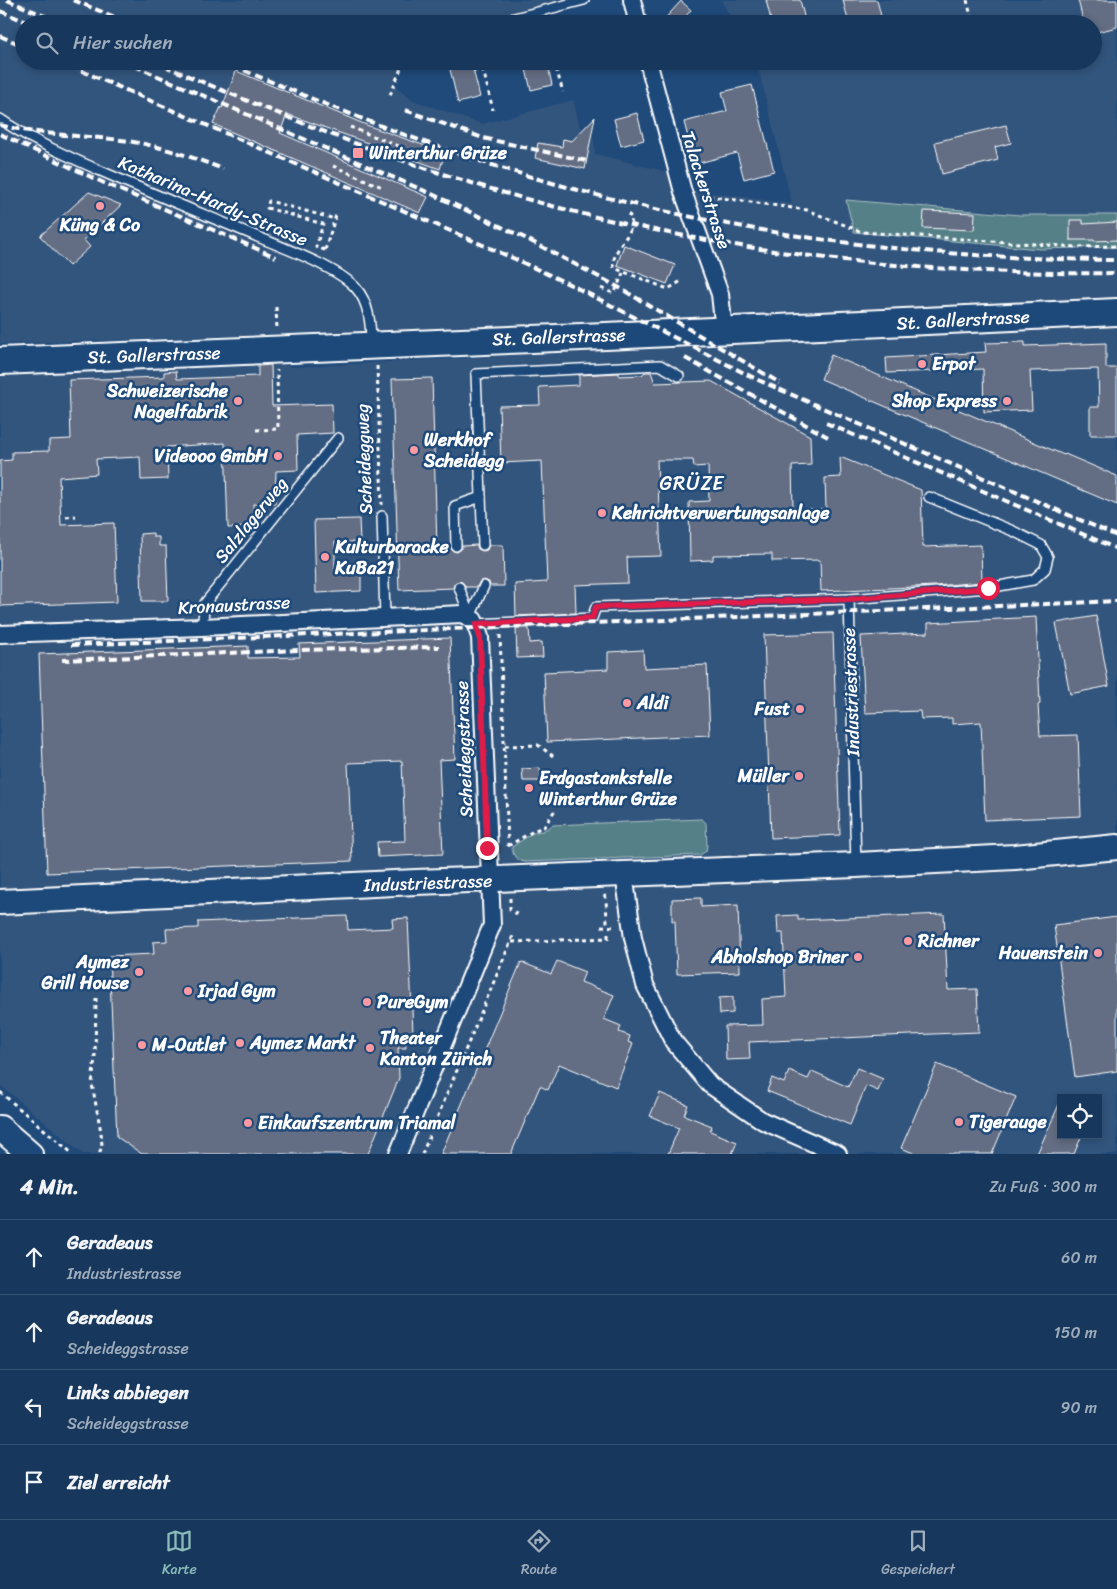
<!DOCTYPE html>
<html lang="de">
<meta charset="utf-8">
<style>
:root{--surface:#17385c;--page:#203f62;--text:#f1f3f6;--muted:#9eacbb;--line:#365272;--accent:#8bbbb9}
body{margin:0;font-family:Sriracha,sans-serif;background:var(--page);color:var(--text)}
.controls{position:absolute;right:15px;bottom:15px;display:grid;overflow:hidden;border-radius:0px;box-shadow:0 2px 8px #0003}
.controls button{width:45px;height:45px;display:grid;place-items:center;padding:0;border:0;border-bottom:1px solid var(--line);background:var(--surface);color:var(--text);font:25px sans-serif}
.stop{position:absolute;width:15px;height:15px;margin:-11px;border:4px solid #e11d48;border-radius:50%;background:#fff}
.stop.end{background:#e11d48;border-color:#fff;box-shadow:0 1px 5px #0008}
.list{margin:0;padding:0;list-style:none}
h2{display:flex;justify-content:space-between;align-items:center;height:65px;margin:0;padding:0 20px;font-size:21px}
h2 small{font-size:16px;font-weight:400;color:var(--muted)}
.list li{display:grid;grid-template-columns:32px 1fr auto;gap:15px;align-items:center;box-sizing:border-box;height:75px;padding:0 20px;border-top:1px solid var(--line)}
.list b{display:block;font-size:19px;white-space:nowrap}
.list p{margin:0;font-size:16px;white-space:nowrap;color:var(--muted)}
.list em{font-size:16px;font-style:normal;color:var(--muted)}
.icon{flex:none;width:28px;height:28px;fill:none;stroke:currentColor;stroke-width:2;stroke-linecap:round;stroke-linejoin:round}
.map{position:relative;flex:none;width:1117px;height:1154px;overflow:hidden}
.search{position:absolute;background:var(--surface);box-shadow:0 2px 8px #0003;left:15px;right:15px;top:15px;height:55px;display:flex;align-items:center;gap:12px;box-sizing:border-box;padding:0 18px;border-radius:28px;color:var(--muted);font-size:19px}
.sheet{height:365px;background:var(--surface)}
nav{display:flex;justify-content:space-around;align-items:center;box-sizing:border-box;height:70px;border-top:1px solid var(--line);background:var(--surface);font-size:14px;color:var(--muted)}
nav a{display:grid;justify-items:center;gap:2px}
nav .on{color:var(--accent)}
.map>svg:first-child{display:block}
</style>
<div class="map">
<svg width="1117" height="1154" viewBox="0 0 1117 1154">
<rect width="100%" height="100%" fill="#1f4a7a"/>
<filter id="ink" filterUnits="userSpaceOnUse"><feTurbulence type="fractalNoise" baseFrequency=".02" numOctaves="2"/><feDisplacementMap in="SourceGraphic" scale="10" xChannelSelector="R" yChannelSelector="G"/><feConvolveMatrix kernelMatrix="1 2 1 2 8 2 1 2 1" color-interpolation-filters="sRGB"/></filter>
<g filter="url(#ink)">
<path fill="#33547d" fill-rule="evenodd" d="M0 0H584L491 24H24V61H404L394 85 412 100 482 124 573 100 580 127 594 139 595 154 664 171 676 169 683 192 694 190 792 204 759 72 753 61H1093V24H734L721 0H1117V215H1020L846 201 1039 249 1117 247V1154H83L0 1085V371L271 361 293 367 559 353 601 346H371L347 332 0 344ZM1061 1098H1098V1135H1061Z"/>
<g fill="#548088" stroke="#aac0c4">
<path d="M846 200 1020 215H1117V247L1039 249 854 232Z"/>
<path d="M702 819 706 823 707 846 706 851 700 855 525 862C517 861 512 855 512 847L534 832 543 831 553 825Z"/>
</g>
<g fill="#636d83" stroke="#fff">
<path d="M766 0H800L806 24H772Z"/>
<path d="M843 0H877L883 24H849Z"/>
<path d="M1078 0H1117V27L1093 33V24H1084Z"/>
<path d="M681 1 691 10 679 24H660Z"/>
<path d="M448 61H471L480 97 458 103Z"/>
<path d="M524 61H547L552 85 531 90Z"/>
<path d="M236 71 369 126 445 153 440 169 287 114 280 133 428 197 420 213 213 124 221 107 222 108Z"/>
<path d="M752 85 774 171 744 179 737 153 695 164 684 122 727 111 722 92Z"/>
<path d="M637 113 644 140 621 146 614 119Z"/>
<path d="M595 117 585 169 535 158 538 143 562 147 563 139 572 141Z"/>
<path d="M1006 125 1011 143 995 147 998 160 942 174 935 142Z"/>
<path d="M89 192 121 205 84 240 90 247 69 266 40 236Z"/>
<path d="M924 211 975 213 974 230 923 228Z"/>
<path d="M1070 220H1083V224L1117 222V240L1094 241V240H1070Z"/>
<path d="M624 245 675 265 667 284 617 265Z"/>
<path d="M1025 342V346L1106 343V368H1117V435H1090V407H1099L1098 369 1030 371 1032 410 984 412 983 369 887 373 886 358 986 352 985 343Z"/>
<path d="M831 355 1064 455 1065 454 1117 476V505L821 379Z"/>
<path d="M271 365 272 406 332 404 333 433 297 435 298 470 276 471 275 504H253L254 527 228 528 225 443 167 447 168 479 141 480 140 457 96 459 97 474 59 477 61 525 114 523 117 602 0 606V461L12 460V452L49 451V440L71 439 69 380 164 377V372L176 371 177 379 258 376V366Z"/>
<path d="M645 372H651L655 383 711 381 810 436 811 465 792 466 793 509H826L825 478 841 477 840 457 921 490 923 547 981 545 982 582 935 586 821 591 820 560 772 561V554L713 555V560L690 561 689 502 709 501 708 466 694 467 693 460H657L661 556 627 557 628 583 575 585 576 613 516 616 515 584 547 582 542 461 501 463 499 406 540 405 539 387 579 385V375L619 373V376L642 375Z"/>
<path d="M432 378 437 547 450 546 453 551 457 552 461 549 462 546 477 545 478 549 483 551 487 550 489 545H503L504 586H490L489 582 484 580 480 581 477 587H466L463 583 460 581 455 583 453 588 399 590 392 379Z"/>
<path d="M359 519 360 542H335V572L361 571V591L316 593 314 520Z"/>
<path d="M153 533V537H159V546H166L168 601H142L140 534Z"/>
<path d="M1096 616 1109 686 1070 694 1056 623Z"/>
<path d="M1036 617 1040 704 1038 705 1040 736 1078 735 1081 816 985 820 981 722 952 724V718L921 719 920 711 865 713 861 636 928 633V623Z"/>
<path d="M516 628H529L530 643 542 642 543 657 517 658Z"/>
<path d="M833 633 840 835 771 838 764 635Z"/>
<path d="M450 638 455 759 439 760 443 854 378 857 377 842 405 841 402 761 348 763 352 861 47 873 39 654 248 646V658L300 657 299 644Z"/>
<path d="M643 650 644 668 707 665 710 735 547 742 544 672 608 669V652Z"/>
<path d="M540 768 541 781H523L522 769Z"/>
<path d="M701 898V907L738 905 740 972 677 974 675 921H672V899Z"/>
<path d="M944 914 948 990 977 989 979 1032 749 1042 750 1059 726 1060 725 1026 763 1025 762 999 786 997 783 933H778L777 916 798 915V920Z"/>
<path d="M347 916 348 930 393 928 392 919 408 918 413 1033H405L406 1048H398L399 1078 368 1154H142L117 1137 109 956 154 954 153 942 167 941 166 929 198 928V922Z"/>
<path d="M1117 917V1071L1075 1077 1054 925Z"/>
<path d="M557 961 585 972 581 982 614 995 604 1019 621 1026 619 1032 630 1036 628 1042 633 1044 616 1087 559 1064 548 1090 540 1086 511 1154H441L521 962 551 974Z"/>
<path d="M733 997V1013L720 1014 719 998Z"/>
<path d="M937 1064 1016 1097 992 1154H916L901 1148Z"/>
<path d="M857 1068 883 1079 878 1091 866 1086 850 1125 767 1091 772 1078 784 1083 789 1071 808 1079 812 1071 848 1087Z"/>
<path d="M660 1093 688 1105 684 1115 712 1126 710 1131 737 1142 732 1154H668L679 1128 650 1116Z"/>
<path d="M1061 1100V1135H1082L1074 1154H1037Z"/>
</g>
<g fill="none" stroke-linecap="round" stroke-linejoin="round">
<g stroke="#fff" stroke-width="12">
<g id="lane">
<path d="M491 24 584 0"/>
<path d="M0 119C29 139 61 153 94 168 148 192 203 214 258 237 284 248 336 267 355 287 369 302 371 324 371 344"/>
<path d="M382 516 385 618"/>
<path d="M483 545 476 374 660 365 679 376"/>
<path d="M456 546 455 506 481 497"/>
<path d="M459 587 470 617"/>
<path d="M470 617 484 586"/>
<path d="M477 624 592 618 596 607 849 599"/>
<path d="M202 627 205 603 338 438"/>
<path d="M856 865 849 599 988 588 1033 580 1045 569 1048 557 1041 545 1013 531 929 497"/>
</g>
</g>
<g stroke="#fff" stroke-width="20">
<g id="street">
<path d="M632 0 638 24"/>
<path d="M648 61 683 192 720 294 724 331"/>
<path d="M0 634 202 627 462 614 474 620 480 637 492 925 398 1154"/>
<path d="M624 874 633 938 645 985 673 1041 710 1085 763 1121 838 1154"/>
</g>
</g>
<g stroke="#fff" stroke-width="28">
<g id="secondary">
<path d="M0 902 416 882 856 865 1015 857 1117 847"/>
<path d="M0 1128 30 1154"/>
</g>
</g>
<g stroke="#fff" stroke-width="30">
<path id="primary" d="M0 361C372 346 745 331 1117 312"/>
</g>
<g stroke="#fff" stroke-width="3" stroke-dasharray="4 4" stroke-linecap="butt">
<path d="M967 0 973 24"/>
<path d="M481 61 493 110"/>
<path d="M554 61 563 92"/>
<path d="M982 61 984 67"/>
<path d="M474 71 482 68"/>
<path d="M390 95 404 61"/>
<path d="M350 127 399 146"/>
<path d="M333 166 382 187"/>
<path d="M701 195 807 210 862 232 1077 247 1117 246"/>
<path d="M628 214 632 218C631 223 631 230 628 234 622 244 611 256 614 268L668 289 683 280"/>
<path d="M325 250 316 247 323 224 267 208 269 201 335 219"/>
<path d="M325 250 336 215"/>
<path d="M601 288 610 292H615L623 273"/>
<path d="M276 307 277 329"/>
<path d="M377 366 382 505"/>
<path d="M256 430 278 429 277 370"/>
<path d="M66 517 76 516"/>
<path d="M500 635 508 846"/>
<path d="M505 746 538 745 553 756"/>
<path d="M508 846 535 830 544 827 555 810"/>
<path d="M604 895 606 898 607 923"/>
<path d="M510 898V909L516 913V917"/>
<path d="M601 926 615 927"/>
<path d="M512 942 608 938V931"/>
<path d="M96 998 95 1058 92 1084 101 1132 102 1146 99 1154"/>
<path d="M0 1092 73 1154"/>
<path d="M422 1154 513 936"/>
</g>
<use href="#lane" stroke="#1f4a7a" stroke-width="9"/>
<use href="#street" stroke="#1f4a7a" stroke-width="16"/>
<use href="#secondary" stroke="#1f4a7a" stroke-width="24"/>
<use href="#primary" stroke="#1f4a7a" stroke-width="26"/>
<g stroke="#fff" stroke-width="4" stroke-dasharray="8 4" stroke-linecap="butt">
<path d="M7 0 64 24"/>
<path d="M73 0 132 24"/>
<path d="M0 11 32 24"/>
<path d="M0 36 24 46"/>
<path d="M59 61 515 259 573 286 758 380 1117 536"/>
<path d="M123 61 434 195 525 238 618 287 780 383"/>
<path d="M153 61C259 106 365 151 475 184 683 248 900 276 1117 273"/>
<path d="M222 61C309 98 396 134 486 163 692 229 902 259 1117 260"/>
<path d="M405 110 483 138 587 161"/>
<path d="M0 125C42 136 85 135 128 141 161 146 192 157 223 169"/>
<path d="M0 134 104 183 276 257"/>
<path d="M685 358 828 437"/>
<path d="M826 423 1117 549"/>
<path d="M71 645 1117 601"/>
<path d="M62 660 300 650 439 647"/>
</g>
</g>
</g>
<g fill="none" stroke-linecap="round" stroke-linejoin="round" filter="url(#ink)">
<path stroke="#e11d48" stroke-width="6" d="M487 848 480 637 476 624 592 618 596 607 849 599 988 588"/>
</g>
<g fill="#ff9aa2" stroke="#1f4a7a" stroke-width="2">
<rect x="352" y="147" width="12" height="12" rx="2.5"/>
<circle cx="100" cy="206" r="5"/>
<circle cx="922" cy="364" r="5"/>
<circle cx="238" cy="401" r="5"/>
<circle cx="1007" cy="401" r="5"/>
<circle cx="414" cy="450" r="5"/>
<circle cx="278" cy="456" r="5"/>
<circle cx="602" cy="513" r="5"/>
<circle cx="325" cy="557" r="5"/>
<circle cx="627" cy="703" r="5"/>
<circle cx="800" cy="709" r="5"/>
<circle cx="799" cy="776" r="5"/>
<circle cx="529" cy="788" r="5"/>
<circle cx="908" cy="941" r="5"/>
<circle cx="1098" cy="953" r="5"/>
<circle cx="858" cy="957" r="5"/>
<circle cx="139" cy="972" r="5"/>
<circle cx="188" cy="991" r="5"/>
<circle cx="367" cy="1002" r="5"/>
<circle cx="240" cy="1043" r="5"/>
<circle cx="142" cy="1045" r="5"/>
<circle cx="370" cy="1048" r="5"/>
<circle cx="959" cy="1122" r="5"/>
<circle cx="248" cy="1123" r="5"/>
</g>
<g text-anchor="middle" dominant-baseline="central" stroke-width="5" stroke-linejoin="round" paint-order="stroke">
<g font-size="18" font-weight="bold" fill="#fff" stroke="#1f4a7a" text-anchor="start">
<text x="369" y="153">Winterthur Grüze</text>
<text x="100" y="225" text-anchor="middle">Küng &amp; Co</text>
<text x="932" y="364">Erpot</text>
<text x="228" y="391" text-anchor="end">Schweizerische<tspan x="228" dy="21">Nagelfabrik</tspan></text>
<text x="997" y="401" text-anchor="end">Shop Express</text>
<text x="424" y="440">Werkhof<tspan x="424" dy="21">Scheidegg</tspan></text>
<text x="268" y="456" text-anchor="end">Videooo GmbH</text>
<text x="612" y="513">Kehrichtverwertungsanlage</text>
<text x="335" y="547">Kulturbaracke<tspan x="335" dy="21">KuBa21</tspan></text>
<text x="637" y="703">Aldi</text>
<text x="790" y="709" text-anchor="end">Fust</text>
<text x="789" y="776" text-anchor="end">Müller</text>
<text x="539" y="778">Erdgastankstelle<tspan x="539" dy="21">Winterthur Grüze</tspan></text>
<text x="918" y="941">Richner</text>
<text x="1088" y="953" text-anchor="end">Hauenstein</text>
<text x="848" y="957" text-anchor="end">Abholshop Briner</text>
<text x="129" y="962" text-anchor="end">Aymez<tspan x="129" dy="21">Grill House</tspan></text>
<text x="198" y="991">Irjad Gym</text>
<text x="377" y="1002">PureGym</text>
<text x="380" y="1038">Theater<tspan x="380" dy="21">Kanton Zürich</tspan></text>
<text x="250" y="1043">Aymez Markt</text>
<text x="152" y="1045">M-Outlet</text>
<text x="969" y="1122">Tigerauge</text>
<text x="258" y="1123">Einkaufszentrum Triamal</text>
</g>
<g font-size="18" fill="#fff" stroke="#1f4a7a">
<text transform="translate(706 190) rotate(72)">Talackerstrasse</text>
<text transform="translate(213 201) rotate(23)">Katharina-Hardy-Strasse</text>
<text transform="translate(963 320) rotate(-3)">St. Gallerstrasse</text>
<text transform="translate(559 337) rotate(-2)">St. Gallerstrasse</text>
<text transform="translate(154 355) rotate(-2)">St. Gallerstrasse</text>
<text transform="translate(364 459) rotate(-92)">Scheideggweg</text>
<text transform="translate(251 520) rotate(-51)">Salzlagerweg</text>
<text transform="translate(234 605) rotate(-3)">Kronaustrasse</text>
<text transform="translate(851 692) rotate(-92)">Industriestrasse</text>
<text transform="translate(464 749) rotate(-92)">Scheideggstrasse</text>
<text transform="translate(428 883) rotate(-2)">Industriestrasse</text>
</g>
<g font-size="20" letter-spacing="1" fill="#fff" stroke="#1f4a7a">
<text x="692" y="483">GRÜZE</text>
</g>
</g>
</svg>
<div class="controls">
<button><svg class="icon" aria-label="locate" viewBox="0 0 24 24"><circle cx="12" cy="12" r="6"/><path d="M12 2v4M12 18v4M2 12h4M18 12h4"/></svg></button>
</div>
<div class="stop" style="left:988px;top:588px"></div>
<div class="stop end" style="left:487px;top:848px"></div>
<div class="search"><svg class="icon" aria-label="search" viewBox="0 0 24 24"><circle cx="10" cy="10" r="6"/><path d="M15 15l6 6"/></svg>Hier suchen</div>
</div>
<section class="sheet">
<h2>4 Min.<small>Zu Fuß · 300 m</small></h2>
<ul class="list">
<li><svg class="icon" aria-label="ahead" viewBox="0 0 24 24"><path d="M12 20V5M6 11l6-6 6 6"/></svg><div><b>Geradeaus</b><p>Industriestrasse</p></div><em>60 m</em></li>
<li><svg class="icon" aria-label="ahead" viewBox="0 0 24 24"><path d="M12 20V5M6 11l6-6 6 6"/></svg><div><b>Geradeaus</b><p>Scheideggstrasse</p></div><em>150 m</em></li>
<li><svg class="icon" aria-label="left" viewBox="0 0 24 24"><path d="M17 20v-9H6M10 6l-5 5 5 5"/></svg><div><b>Links abbiegen</b><p>Scheideggstrasse</p></div><em>90 m</em></li>
<li><svg class="icon" aria-label="arrive" viewBox="0 0 24 24"><path d="M6 21V4h12l-3 4 3 4H6"/></svg><div><b>Ziel erreicht</b></div></li>
</ul>
</section>
<nav>
<a class="on"><svg class="icon" aria-label="map" viewBox="0 0 24 24"><path d="M3 6l6-2 6 2 6-2v14l-6 2-6-2-6 2zM9 4v14M15 6v14"/></svg>Karte</a>
<a><svg class="icon" aria-label="directions" viewBox="0 0 24 24"><path d="M12 3l9 9-9 9-9-9zM9 14v-3h6M13 9l2 2-2 2"/></svg>Route</a>
<a><svg class="icon" aria-label="saved" viewBox="0 0 24 24"><path d="M7 4h10v16l-5-4-5 4z"/></svg>Gespeichert</a>
</nav>
